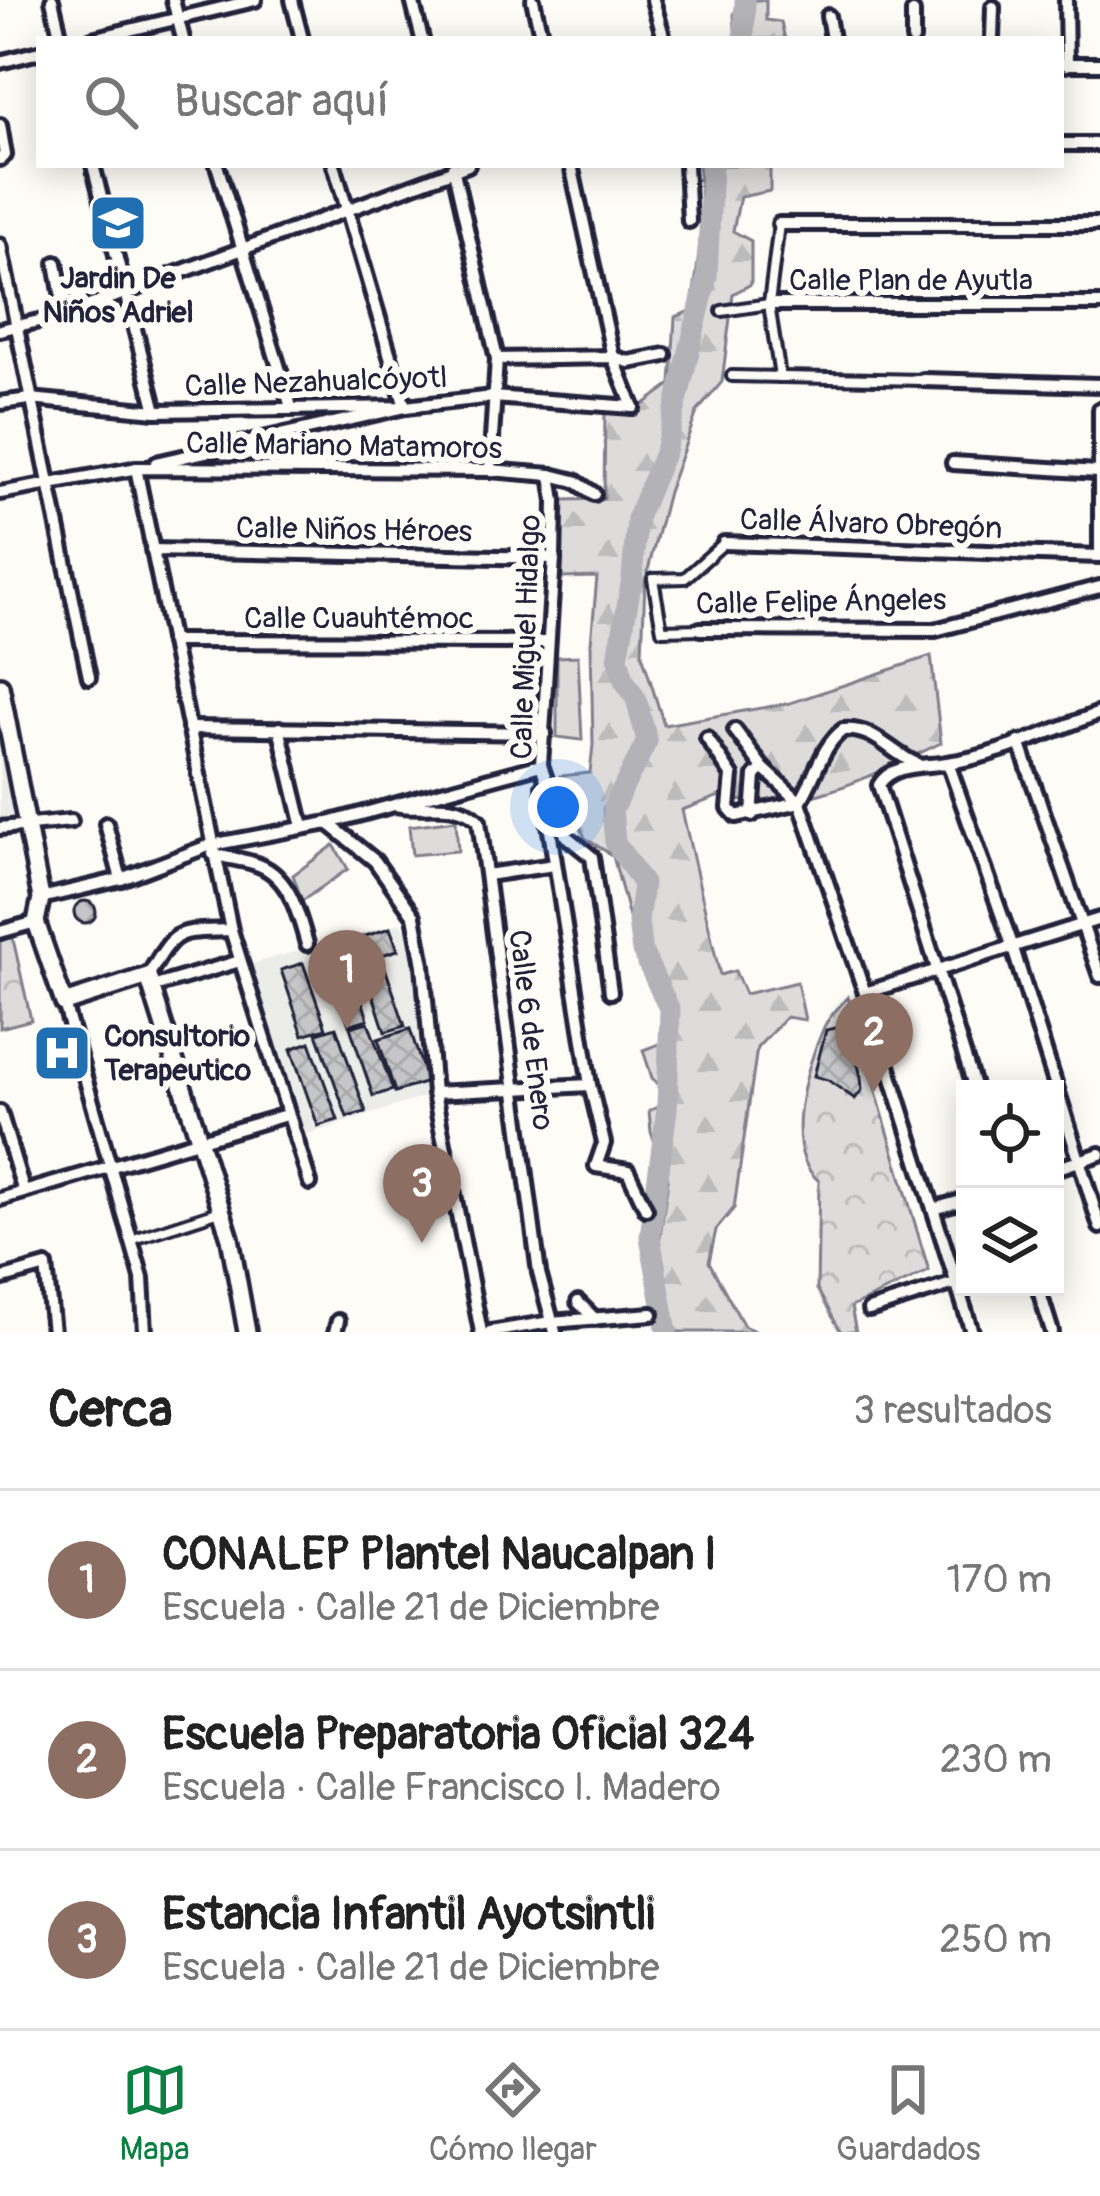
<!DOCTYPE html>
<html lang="es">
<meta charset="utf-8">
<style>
:root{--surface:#fff;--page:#f6f6f6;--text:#222;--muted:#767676;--line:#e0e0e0;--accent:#0b8043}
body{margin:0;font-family:Pangolin,sans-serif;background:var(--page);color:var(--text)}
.controls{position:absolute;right:36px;bottom:36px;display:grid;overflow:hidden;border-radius:0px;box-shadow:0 6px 30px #0003}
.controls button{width:108px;height:108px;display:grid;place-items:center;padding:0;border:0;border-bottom:3px solid var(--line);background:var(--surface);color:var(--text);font:60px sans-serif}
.you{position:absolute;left:558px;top:807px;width:42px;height:42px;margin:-30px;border:9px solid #fff;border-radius:50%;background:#1a73e8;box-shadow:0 0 0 18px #1a73e833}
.badge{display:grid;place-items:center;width:78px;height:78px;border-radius:50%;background:var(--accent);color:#fff;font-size:39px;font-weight:700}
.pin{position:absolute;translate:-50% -99px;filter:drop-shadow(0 3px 6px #0008)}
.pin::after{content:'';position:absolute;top:63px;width:42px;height:36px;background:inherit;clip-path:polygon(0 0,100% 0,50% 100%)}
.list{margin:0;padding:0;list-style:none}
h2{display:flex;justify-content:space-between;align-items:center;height:156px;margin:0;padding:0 48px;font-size:51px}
h2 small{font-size:39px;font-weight:400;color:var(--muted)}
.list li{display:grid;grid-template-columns:78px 1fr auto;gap:36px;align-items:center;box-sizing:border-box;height:180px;padding:0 48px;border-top:3px solid var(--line)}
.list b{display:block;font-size:45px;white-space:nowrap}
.list p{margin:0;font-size:39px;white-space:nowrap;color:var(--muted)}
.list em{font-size:39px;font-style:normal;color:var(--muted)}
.icon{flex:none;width:66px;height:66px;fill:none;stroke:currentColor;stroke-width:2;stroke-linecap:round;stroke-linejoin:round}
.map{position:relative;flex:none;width:1100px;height:1332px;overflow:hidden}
.search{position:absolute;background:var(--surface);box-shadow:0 6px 30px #0003;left:36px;right:36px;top:36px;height:132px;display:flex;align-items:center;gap:30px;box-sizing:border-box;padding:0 42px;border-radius:0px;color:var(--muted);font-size:45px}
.sheet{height:696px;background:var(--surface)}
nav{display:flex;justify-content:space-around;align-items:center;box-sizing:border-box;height:168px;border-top:3px solid var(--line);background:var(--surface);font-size:33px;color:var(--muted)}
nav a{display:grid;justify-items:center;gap:6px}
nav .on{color:var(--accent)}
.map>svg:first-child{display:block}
</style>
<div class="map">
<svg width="1100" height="1332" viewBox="0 0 1100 1332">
<defs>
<pattern id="forest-firs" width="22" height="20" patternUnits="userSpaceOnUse" patternTransform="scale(3)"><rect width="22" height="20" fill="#dddcdb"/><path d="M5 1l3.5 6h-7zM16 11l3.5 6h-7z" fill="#bdbcbd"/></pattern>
<pattern id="park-crowns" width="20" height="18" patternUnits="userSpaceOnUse" patternTransform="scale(3)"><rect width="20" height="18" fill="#dddcdb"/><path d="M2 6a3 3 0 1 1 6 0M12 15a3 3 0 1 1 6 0" fill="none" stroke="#bdbcbd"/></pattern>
<pattern id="building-cross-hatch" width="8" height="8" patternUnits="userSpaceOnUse" patternTransform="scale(3)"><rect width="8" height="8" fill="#c6c6c8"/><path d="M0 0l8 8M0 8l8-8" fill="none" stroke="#aaaaad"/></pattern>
</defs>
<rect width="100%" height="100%" fill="#fdfcf7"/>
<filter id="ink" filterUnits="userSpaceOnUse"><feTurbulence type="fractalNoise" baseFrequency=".00833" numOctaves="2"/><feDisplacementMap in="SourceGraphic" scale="24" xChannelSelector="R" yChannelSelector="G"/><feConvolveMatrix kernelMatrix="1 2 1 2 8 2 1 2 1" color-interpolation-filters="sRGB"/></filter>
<g filter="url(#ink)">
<g fill="#ecece9">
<path d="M0 733 18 816 0 819Z"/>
<path d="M400 923 408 932 430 1095 306 1135 251 964Z"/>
</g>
<g fill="url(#forest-firs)" stroke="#807f8b" stroke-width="3">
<path d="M739 0H766V20L781 22 785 39H736L734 15Z"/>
<path d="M698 165H770V191L740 197 733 231 751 241V284L733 294 722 382 697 412 668 492 645 582 642 654 664 725 790 703 931 656 941 743C881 771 788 822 722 795L682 810 720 975 735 971 745 994 797 982 805 1020 786 1017 757 1048 734 1208 716 1230 709 1262 744 1326 757 1332H675L658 1251 668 1179 651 1132 649 1111 660 1106 663 1089 652 1078 643 1050 673 1039 666 1010 638 952 613 856 585 838 560 776 590 773 593 745 591 643 597 577 562 578 564 500 604 499 605 408 636 410 671 384 675 317 691 311C699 262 705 214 698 165Z"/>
</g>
<g fill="url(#park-crowns)" stroke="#807f8b" stroke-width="3">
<path d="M11 930 31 1020 0 1028V933Z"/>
<path d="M848 997 929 1271 851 1307 856 1332H841L817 1289 819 1181C781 1150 806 1067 824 1027 829 1016 840 1006 848 997Z"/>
</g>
<g fill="#dddcdb" stroke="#807f8b" stroke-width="3">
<path d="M578 656 582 740 557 737V657Z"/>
<path d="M456 820 458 851 412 855 409 826Z"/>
<path d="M334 845 348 869 302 901 293 875Z"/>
</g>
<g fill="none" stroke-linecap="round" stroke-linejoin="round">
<g stroke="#b2b2b7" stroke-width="21">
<path d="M744 39 745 0"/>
<path d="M667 1332 650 1237 667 1109 670 1010 642 951 638 922 643 884 615 842 612 810 647 741 636 699 624 680 618 658 632 578 637 518 665 451 707 277 712 165"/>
</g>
</g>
<g fill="url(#building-cross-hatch)" stroke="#22223b" stroke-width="3">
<circle cx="85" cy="912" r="11"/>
<path d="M390 928 398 950 329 971 323 950Z"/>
<path d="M303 963 326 1028 303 1035 281 970Z"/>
<path d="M384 965 405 1026 385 1032 365 970Z"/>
<path d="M355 979 368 1019 349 1025 336 986Z"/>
<path d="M368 1022 393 1090 373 1096 350 1027Z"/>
<path d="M848 1025 861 1077 862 1090 855 1099 828 1080 814 1076 826 1030Z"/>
<path d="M336 1027 366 1112 347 1117 317 1033Z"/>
<path d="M410 1029 427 1082 395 1092 378 1039Z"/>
<path d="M310 1042 338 1120 318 1126 291 1049Z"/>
</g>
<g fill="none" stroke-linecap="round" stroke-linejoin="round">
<g stroke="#22223b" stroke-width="16">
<g id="pedestrian">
<path d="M779 224 769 304 780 377"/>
<path d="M722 311 769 304"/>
<path d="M732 376 923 380"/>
<path d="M700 629 662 630 653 579 685 578 724 543"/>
<path d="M131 1240 220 1211"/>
</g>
</g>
<g stroke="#22223b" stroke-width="20">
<g id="minor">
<path d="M52 0 61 39"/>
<path d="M173 0 183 39"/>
<path d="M292 0 302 39"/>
<path d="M412 0 422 39"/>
<path d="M533 0 542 39"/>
<path d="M653 0 664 39"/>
<path d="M1066 0 1067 65"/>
<path d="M913 12V39"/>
<path d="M828 16 832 39"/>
<path d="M92 39 255 0"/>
<path d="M992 39 993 7"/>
<path d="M0 62 39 52"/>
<path d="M1061 64H1100"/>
<path d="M0 125 5 155 0 159"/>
<path d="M1061 144H1100"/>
<path d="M93 165 156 411"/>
<path d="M217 165 291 407"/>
<path d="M571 165 613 357 633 407"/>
<path d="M686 165 689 221"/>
<path d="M453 167 497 359 490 470"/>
<path d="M779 224H1100"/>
<path d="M0 245 89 677"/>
<path d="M56 263 65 315"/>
<path d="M769 304H1100"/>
<path d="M0 330 65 315 468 165"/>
<path d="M497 359 613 357 629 362 665 355"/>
<path d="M923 380 1100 385"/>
<path d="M0 403 30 399 156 411 405 407 493 397 633 407"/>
<path d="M1100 409V554"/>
<path d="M156 463 405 407 334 165"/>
<path d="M953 463 1098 472"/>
<path d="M551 475 555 501 554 558 541 765 566 836 592 857 611 992"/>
<path d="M0 493 138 468"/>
<path d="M724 543 1100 556"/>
<path d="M152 550 554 558"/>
<path d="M700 629 935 630 1100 587"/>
<path d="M171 641 547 642"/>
<path d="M189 728 545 733"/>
<path d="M279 728 303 827"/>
<path d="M735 730 763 768 800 802 865 993 972 1332"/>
<path d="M707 738 732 776 729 808 736 816 800 802"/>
<path d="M1019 742 1100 976"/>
<path d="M948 763 1012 945 1100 1227"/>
<path d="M543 786 590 1085 604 1143 596 1166 628 1171 646 1209"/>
<path d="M800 802C815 779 821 746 843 730 875 727 890 753 917 764"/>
<path d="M395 805C423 811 457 798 479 821L539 1273 555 1332"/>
<path d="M752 815 755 776 763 768"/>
<path d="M328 823 375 861 414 916 423 965 434 1093 481 1332"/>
<path d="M106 824 121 879"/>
<path d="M0 828 71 821"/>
<path d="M213 854C226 858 240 859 253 863 289 873 298 912 307 944"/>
<path d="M487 875 554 865"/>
<path d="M41 898 121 879 211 845 328 823 541 765"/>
<path d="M0 932 36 922"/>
<path d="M148 976C177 927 175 932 231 930"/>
<path d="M152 987 240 961"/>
<path d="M865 993 1100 919"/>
<path d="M64 1003 142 1278 145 1332"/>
<path d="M975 1089 879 785C892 763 924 767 947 763 999 756 1051 730 1100 713"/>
<path d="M434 1093 590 1085"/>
<path d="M0 1112 24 1192"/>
<path d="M1055 1169 1100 1154"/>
<path d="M310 1183 231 930 136 468 490 470 551 475 575 481 594 494"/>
<path d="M0 1199 286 1115"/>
<path d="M933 1209 965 1200"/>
<path d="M0 1279 46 1266 53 1332"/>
<path d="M1038 1287 1052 1332"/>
<path d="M578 1302 595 1319"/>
<path d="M869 1310 955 1283"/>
<path d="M335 1332 338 1321"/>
<path d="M490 1332 551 1322 652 1314"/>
</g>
</g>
<g stroke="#22223b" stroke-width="24">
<path id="secondary" d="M0 686 41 898 36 922 64 1003 148 976 230 1238 247 1332"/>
</g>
<use href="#pedestrian" stroke="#fdfcf7" stroke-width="8"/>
<use href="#minor" stroke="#fdfcf7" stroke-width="10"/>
<use href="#secondary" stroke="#fdfcf7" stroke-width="15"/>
</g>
</g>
<defs>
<g id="school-square" transform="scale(3)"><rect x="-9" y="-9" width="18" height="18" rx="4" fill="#1f6fb2" stroke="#fdfcf7"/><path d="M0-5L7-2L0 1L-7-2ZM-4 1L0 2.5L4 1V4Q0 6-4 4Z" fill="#fff"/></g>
<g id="hospital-square" transform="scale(3)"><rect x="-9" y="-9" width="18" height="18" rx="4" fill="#1f6fb2" stroke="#fdfcf7"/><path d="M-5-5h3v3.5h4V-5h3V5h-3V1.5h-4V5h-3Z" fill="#fff"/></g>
</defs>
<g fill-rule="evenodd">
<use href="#school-square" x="118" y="223"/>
<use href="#hospital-square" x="62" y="1053"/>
</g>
<g text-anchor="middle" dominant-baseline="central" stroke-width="12" stroke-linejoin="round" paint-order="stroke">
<g font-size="30" font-weight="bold" fill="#22223b" stroke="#fdfcf7">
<text x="118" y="278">Jardin De<tspan x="118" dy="34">Niños Adriel</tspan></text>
<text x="104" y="1036" text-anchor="start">Consultorio<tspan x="104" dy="34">Terapeutico</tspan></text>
</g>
<g font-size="30" fill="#22223b" stroke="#fdfcf7">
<text x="911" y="280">Calle Plan de Ayutla</text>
<text transform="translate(316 382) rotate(-2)">Calle Nezahualcóyotl</text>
<text transform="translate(344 446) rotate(1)">Calle Mariano Matamoros</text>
<text transform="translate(871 524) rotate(2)">Calle Álvaro Obregón</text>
<text transform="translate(354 530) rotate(1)">Calle Niños Héroes</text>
<text transform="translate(821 602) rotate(-1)">Calle Felipe Ángeles</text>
<text x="359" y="618">Calle Cuauhtémoc</text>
<text transform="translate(526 637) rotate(-88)">Calle Miguel Hidalgo</text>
<text transform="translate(531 1030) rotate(83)">Calle 6 de Enero</text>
</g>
</g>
</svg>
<div class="controls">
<button><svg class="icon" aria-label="locate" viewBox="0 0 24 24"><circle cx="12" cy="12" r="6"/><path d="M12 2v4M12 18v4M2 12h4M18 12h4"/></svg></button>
<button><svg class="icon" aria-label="layers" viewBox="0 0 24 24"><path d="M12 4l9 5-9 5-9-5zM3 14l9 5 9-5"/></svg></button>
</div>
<div class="you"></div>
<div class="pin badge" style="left:347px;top:1029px;background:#8d6e63">1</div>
<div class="pin badge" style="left:874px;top:1092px;background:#8d6e63">2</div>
<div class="pin badge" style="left:422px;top:1243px;background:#8d6e63">3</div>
<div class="search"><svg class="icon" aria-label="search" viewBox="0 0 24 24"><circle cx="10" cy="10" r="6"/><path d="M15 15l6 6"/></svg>Buscar aquí</div>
</div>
<section class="sheet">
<h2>Cerca<small>3 resultados</small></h2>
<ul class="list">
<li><span class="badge" style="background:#8d6e63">1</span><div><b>CONALEP Plantel Naucalpan I</b><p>Escuela · Calle 21 de Diciembre</p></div><em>170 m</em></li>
<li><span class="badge" style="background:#8d6e63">2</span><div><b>Escuela Preparatoria Oficial 324</b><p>Escuela · Calle Francisco I. Madero</p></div><em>230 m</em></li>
<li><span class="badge" style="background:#8d6e63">3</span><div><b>Estancia Infantil Ayotsintli</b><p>Escuela · Calle 21 de Diciembre</p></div><em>250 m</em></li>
</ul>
</section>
<nav>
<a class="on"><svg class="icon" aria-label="map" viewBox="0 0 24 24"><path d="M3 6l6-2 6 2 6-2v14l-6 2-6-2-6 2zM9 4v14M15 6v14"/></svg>Mapa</a>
<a><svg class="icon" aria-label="directions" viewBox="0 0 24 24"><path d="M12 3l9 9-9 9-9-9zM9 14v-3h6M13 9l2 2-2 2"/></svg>Cómo llegar</a>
<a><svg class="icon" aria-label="saved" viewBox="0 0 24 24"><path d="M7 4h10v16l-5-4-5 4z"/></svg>Guardados</a>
</nav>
